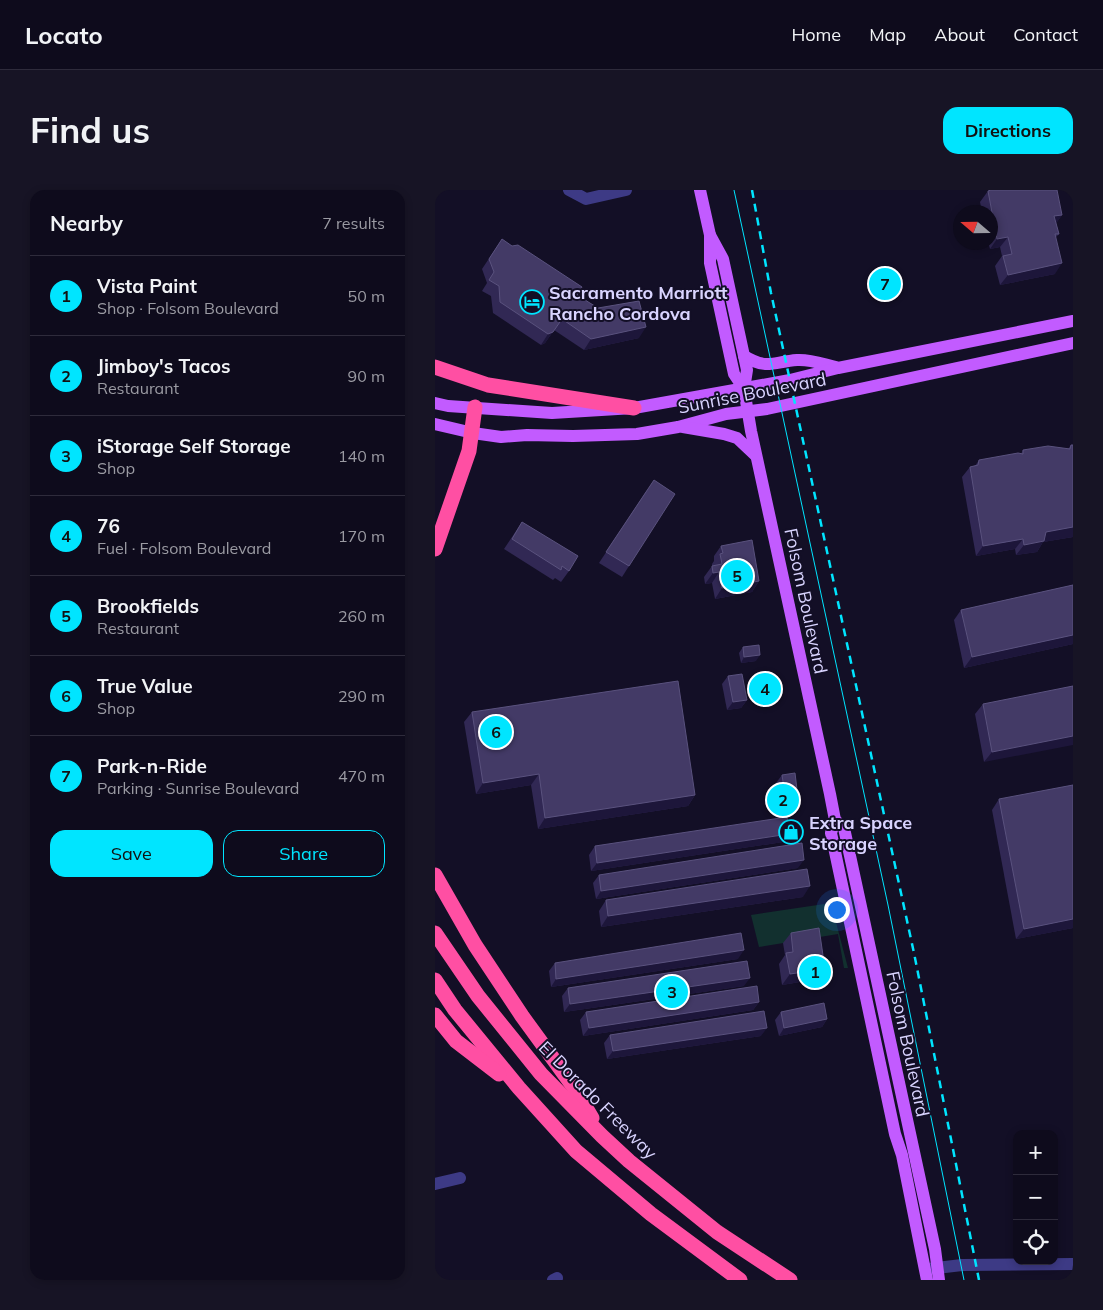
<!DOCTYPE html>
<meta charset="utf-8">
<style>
:root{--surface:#0e0b1c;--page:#171425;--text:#f1f3f6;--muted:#9b9ba3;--line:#2e2b3b;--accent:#00e5ff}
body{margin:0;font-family:Mulish,sans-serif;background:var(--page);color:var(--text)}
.controls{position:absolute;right:15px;bottom:15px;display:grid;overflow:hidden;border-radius:10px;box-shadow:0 2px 8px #0003}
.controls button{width:45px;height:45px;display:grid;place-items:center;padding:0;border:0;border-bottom:1px solid var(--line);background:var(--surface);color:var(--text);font:25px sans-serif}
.compass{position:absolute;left:518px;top:15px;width:45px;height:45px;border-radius:50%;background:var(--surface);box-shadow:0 2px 8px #0003;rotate:290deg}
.you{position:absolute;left:401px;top:719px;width:18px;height:18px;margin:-12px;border:4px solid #fff;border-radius:50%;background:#1a73e8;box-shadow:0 0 0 8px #1a73e833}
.badge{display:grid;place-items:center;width:32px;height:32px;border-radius:50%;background:var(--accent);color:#111;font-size:16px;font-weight:700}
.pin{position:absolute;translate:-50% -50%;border:2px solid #fff;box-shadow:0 1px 5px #0006}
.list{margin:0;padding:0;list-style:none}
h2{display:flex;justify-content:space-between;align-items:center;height:65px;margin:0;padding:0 20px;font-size:21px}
h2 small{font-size:16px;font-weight:400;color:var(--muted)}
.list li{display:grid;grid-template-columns:32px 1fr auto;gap:15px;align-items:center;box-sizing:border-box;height:80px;padding:0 20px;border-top:1px solid var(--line)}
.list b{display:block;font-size:19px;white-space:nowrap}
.list p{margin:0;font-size:16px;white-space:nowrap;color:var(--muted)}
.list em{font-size:16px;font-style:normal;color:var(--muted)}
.actions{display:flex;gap:10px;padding:15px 20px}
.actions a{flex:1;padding:11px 0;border:1px solid var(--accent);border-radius:15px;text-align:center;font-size:18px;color:var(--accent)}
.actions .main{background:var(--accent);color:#111}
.icon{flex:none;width:28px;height:28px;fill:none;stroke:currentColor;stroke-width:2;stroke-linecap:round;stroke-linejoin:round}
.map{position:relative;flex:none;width:638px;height:1090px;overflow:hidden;border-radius:15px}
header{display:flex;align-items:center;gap:30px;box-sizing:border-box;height:70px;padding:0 25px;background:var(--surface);border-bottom:1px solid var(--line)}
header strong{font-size:24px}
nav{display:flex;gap:28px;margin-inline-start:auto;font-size:18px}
.intro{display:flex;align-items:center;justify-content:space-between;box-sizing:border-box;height:120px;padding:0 30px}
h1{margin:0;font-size:35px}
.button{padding:12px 22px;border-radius:15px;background:var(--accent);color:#111;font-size:18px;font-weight:700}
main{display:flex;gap:30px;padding:0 30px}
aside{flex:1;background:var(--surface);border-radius:15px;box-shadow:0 2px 8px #0003}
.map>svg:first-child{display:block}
</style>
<header>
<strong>Locato</strong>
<nav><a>Home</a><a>Map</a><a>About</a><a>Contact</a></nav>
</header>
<div class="intro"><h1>Find us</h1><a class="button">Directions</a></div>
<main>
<aside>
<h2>Nearby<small>7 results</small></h2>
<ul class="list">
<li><span class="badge">1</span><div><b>Vista Paint</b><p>Shop · Folsom Boulevard</p></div><em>50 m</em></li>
<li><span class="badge">2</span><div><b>Jimboy's Tacos</b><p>Restaurant</p></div><em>90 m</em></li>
<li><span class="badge">3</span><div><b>iStorage Self Storage</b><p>Shop</p></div><em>140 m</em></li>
<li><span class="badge">4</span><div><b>76</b><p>Fuel · Folsom Boulevard</p></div><em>170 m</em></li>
<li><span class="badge">5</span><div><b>Brookfields</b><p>Restaurant</p></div><em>260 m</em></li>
<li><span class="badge">6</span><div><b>True Value</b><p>Shop</p></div><em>290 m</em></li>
<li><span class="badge">7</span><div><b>Park-n-Ride</b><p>Parking · Sunrise Boulevard</p></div><em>470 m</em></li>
</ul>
<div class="actions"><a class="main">Save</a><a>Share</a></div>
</aside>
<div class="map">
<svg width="638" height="1090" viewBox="0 0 638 1090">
<rect width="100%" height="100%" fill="#130f26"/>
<path fill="#12302f" d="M396 713 413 778H409L403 744 324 757 316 725Z"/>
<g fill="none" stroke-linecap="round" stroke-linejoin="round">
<g stroke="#3d3a85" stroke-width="12">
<path d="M134 0 151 9 191 0"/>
<path d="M0 994 25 988"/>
<path d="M493 1079 527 1075 638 1074"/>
<path d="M118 1090 122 1088"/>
</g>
<g stroke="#c25bff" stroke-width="12">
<path d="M265 0 275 45V73L299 184 309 199"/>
<path d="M275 45 288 69 309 166 312 180 309 199 316 241 395 604 400 630 396 643 460 944 467 965 492 1090"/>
<path d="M309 166C332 180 338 172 362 170 375 169 388 174 401 177"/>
<path d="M0 213 13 216 117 223 199 218 355 190 403 178 638 131"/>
<path d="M0 234 38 243 66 247 92 245 138 246 202 244 243 237 291 224 332 219 638 153"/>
<path d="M248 237 289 244 302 248 320 265"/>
<path d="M400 630 409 638 500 1059 504 1090"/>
</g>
<g stroke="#ff4fa3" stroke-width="15">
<path d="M0 177 53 195 199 218"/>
<path d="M0 359 34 261 40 217"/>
<path d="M0 685 40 755 87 826 138 896 157 928"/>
<path d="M0 743 43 806 106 884 167 946 194 971 282 1042 355 1090"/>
<path d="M0 790 20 820 84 898 141 961 216 1024 305 1090"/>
<path d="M0 825 21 851 64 884"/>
</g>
<path stroke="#00e5ff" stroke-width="1" d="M299 0 453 715 529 1090"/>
<path stroke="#00e5ff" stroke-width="2.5" stroke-dasharray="8 6" stroke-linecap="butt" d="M317 0 336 103 479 763 544 1090"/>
</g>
<g fill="#312854">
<path d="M553 1 627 25 621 33 624 44 621 47 620 84 565 95 560 76 567 66 565 57 555 59 553 52H556V22H547L545 12Z"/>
<path d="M67 49 142 105 204 148 149 160 119 140 110 153 106 155 58 123 56 106 47 101 52 93 47 79Z"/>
<path d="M636 255 638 347 608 352 602 362 581 365 580 359 541 366 527 287 535 277 540 276 544 270 586 264 588 260 633 259Z"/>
<path d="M212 300 194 376 187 387 164 373Z"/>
<path d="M87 332 134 381 126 392 120 388 118 390 69 359Z"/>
<path d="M286 356 324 391 317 402 280 409 277 393 270 394 269 387 277 376V374L279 371V366Z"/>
<path d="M638 395V454L529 478 519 430 526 420Z"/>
<path d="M308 457 321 471 306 473 304 463Z"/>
<path d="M293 486 312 510 306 518 292 520 287 494Z"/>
<path d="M319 486 339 509 322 513 317 489Z"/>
<path d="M638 496 549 572 540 524 548 514Z"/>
<path d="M37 522 260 605 253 616 103 639 96 595 41 604 29 532Z"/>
<path d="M347 585 363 608 358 616 339 619 337 607 342 600 341 593Z"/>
<path d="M564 609 638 738 581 749 557 620Z"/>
<path d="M348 652 156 681 154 665 160 656Z"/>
<path d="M363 678 161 709 158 693 164 685Z"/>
<path d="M368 707 166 737 164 721 171 710Z"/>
<path d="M356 743 383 789 347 795 344 774 350 765 348 753Z"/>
<path d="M303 769 116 797 114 781 120 773Z"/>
<path d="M309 796 129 822 127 806 133 798Z"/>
<path d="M324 812 318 820 148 846 145 830 151 822Z"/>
<path d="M346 822 392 829 387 837 344 846 340 830Z"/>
<path d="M175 845 326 846 172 869 169 853Z"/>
</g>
<g fill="#1d163a">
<path d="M627 25 620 35 619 26Z"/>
<path d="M573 47 565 57 555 59 562 49Z"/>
<path d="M627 73 620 84 565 95 573 85Z"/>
<path d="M211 137 204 148 149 160 156 149Z"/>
<path d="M118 142 110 153 106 155 113 144Z"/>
<path d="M638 337V347L608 352 602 362 581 365 589 355 611 342Z"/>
<path d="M588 349 580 359 541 366 548 356Z"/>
<path d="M284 382 277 393 270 394 278 383Z"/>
<path d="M324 391 317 402 280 409 287 398Z"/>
<path d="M638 445V454L529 478 537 467Z"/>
<path d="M325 465 321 471 306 473 309 467Z"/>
<path d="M341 506 339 509 322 513 324 510Z"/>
<path d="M312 510 306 518 292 520 298 512Z"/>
<path d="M638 546V555L549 572 557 562Z"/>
<path d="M104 584 96 595 41 604 48 593Z"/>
<path d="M260 605 253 616 103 639 110 628Z"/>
<path d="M363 608 358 616 339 619 344 611Z"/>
<path d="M354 644 348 652 156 681 162 673Z"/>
<path d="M369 670 363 678 161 709 166 701Z"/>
<path d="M375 696 368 707 166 737 173 726Z"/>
<path d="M638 729V738L581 749 589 739Z"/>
<path d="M309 760 303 769 116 797 121 789Z"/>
<path d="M390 779 383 789 347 795 355 784Z"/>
<path d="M315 788 309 796 129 822 135 814Z"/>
<path d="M324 812 318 820 148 846 154 838Z"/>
<path d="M392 829 387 837 344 846 349 838Z"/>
<path d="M332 838 326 846 172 869 178 861Z"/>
</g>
<g fill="#433a66" stroke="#5a527e">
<path d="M556 0H622L627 25 619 26 624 44H620L627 73 573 85 568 66 577 64 573 47 562 49 553 1Z"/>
<path d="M67 49 77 56 83 55 147 97 142 105 163 118 204 111 211 137 156 149 127 129 118 142 113 144 65 112 64 96 54 90 59 82 54 69Z"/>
<path d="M636 255H638V337L611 342 609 351 589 355 588 349 548 356 535 277 543 275 544 270 583 263 588 264V260L613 256 635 259Z"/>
<path d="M219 290 240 304 194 376 171 362Z"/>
<path d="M87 332 143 366 134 381 127 376 126 380 77 349Z"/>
<path d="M317 350 324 391 287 398 284 382 278 383 277 376 287 374 285 364 288 363 286 356Z"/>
<path d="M638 395V445L537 467 526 420Z"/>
<path d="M324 455 325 465 309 467 308 457Z"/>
<path d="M335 482 341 506 324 510 319 486Z"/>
<path d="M307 484 312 510 298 512 293 486Z"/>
<path d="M243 491 260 605 110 628 104 584 48 593 37 522Z"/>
<path d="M638 496V546L557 562 548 514Z"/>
<path d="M360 583 363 608 344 611 343 599 349 598 347 585Z"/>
<path d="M638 595V729L589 739 564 609Z"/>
<path d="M352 627 354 644 162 673 160 656Z"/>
<path d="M367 653 369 670 166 701 164 685Z"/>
<path d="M372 679 375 696 173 726 171 710Z"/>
<path d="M384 738 390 779 355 784 351 763 358 762 356 743Z"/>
<path d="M306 743 309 760 121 789 120 773Z"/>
<path d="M312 771 315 788 135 814 133 798Z"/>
<path d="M322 796 324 812 154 838 151 822Z"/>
<path d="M389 813 392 829 349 838 346 822Z"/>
<path d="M329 821 332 838 178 861 175 845Z"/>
</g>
<defs>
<g id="hotel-ring" transform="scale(1.25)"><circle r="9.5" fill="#130f26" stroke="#00e5ff" stroke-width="1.5"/><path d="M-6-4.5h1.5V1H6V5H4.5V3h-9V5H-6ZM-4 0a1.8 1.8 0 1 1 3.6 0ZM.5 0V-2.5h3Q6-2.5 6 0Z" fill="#00e5ff"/></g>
<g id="shop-ring" transform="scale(1.25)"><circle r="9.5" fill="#130f26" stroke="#00e5ff" stroke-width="1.5"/><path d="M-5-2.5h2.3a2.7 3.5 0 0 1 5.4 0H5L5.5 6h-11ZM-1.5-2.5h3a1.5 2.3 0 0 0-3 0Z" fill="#00e5ff"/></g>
</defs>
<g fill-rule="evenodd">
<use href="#hotel-ring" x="97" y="112"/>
<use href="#shop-ring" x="356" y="642"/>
</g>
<g text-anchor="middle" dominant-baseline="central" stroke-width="4" stroke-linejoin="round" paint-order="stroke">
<g font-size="18" font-weight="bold" fill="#d9d4ff" stroke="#130f26" text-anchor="start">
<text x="114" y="102">Sacramento Marriott<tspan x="114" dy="21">Rancho Cordova</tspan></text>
<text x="374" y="632">Extra Space<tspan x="374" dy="21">Storage</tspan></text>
</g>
<g font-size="18" fill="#d9d4ff" stroke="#130f26">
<text transform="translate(317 203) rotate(-11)">Sunrise Boulevard</text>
<text transform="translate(371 411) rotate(78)">Folsom Boulevard</text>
<text transform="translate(473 854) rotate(78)">Folsom Boulevard</text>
<text transform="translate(163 910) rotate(45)">El Dorado Freeway</text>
</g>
</g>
</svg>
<div class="controls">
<button>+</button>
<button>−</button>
<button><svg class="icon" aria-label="locate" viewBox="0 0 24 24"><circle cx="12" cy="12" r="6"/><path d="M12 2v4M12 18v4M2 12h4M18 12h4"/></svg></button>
</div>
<svg class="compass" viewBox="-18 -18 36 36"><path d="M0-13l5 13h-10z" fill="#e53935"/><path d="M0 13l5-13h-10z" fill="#9b9ba3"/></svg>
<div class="you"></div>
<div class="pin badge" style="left:380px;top:782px">1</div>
<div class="pin badge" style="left:348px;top:610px">2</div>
<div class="pin badge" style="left:237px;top:802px">3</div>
<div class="pin badge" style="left:330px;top:499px">4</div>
<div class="pin badge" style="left:302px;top:386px">5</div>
<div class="pin badge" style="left:61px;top:542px">6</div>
<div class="pin badge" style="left:450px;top:94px">7</div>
</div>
</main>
